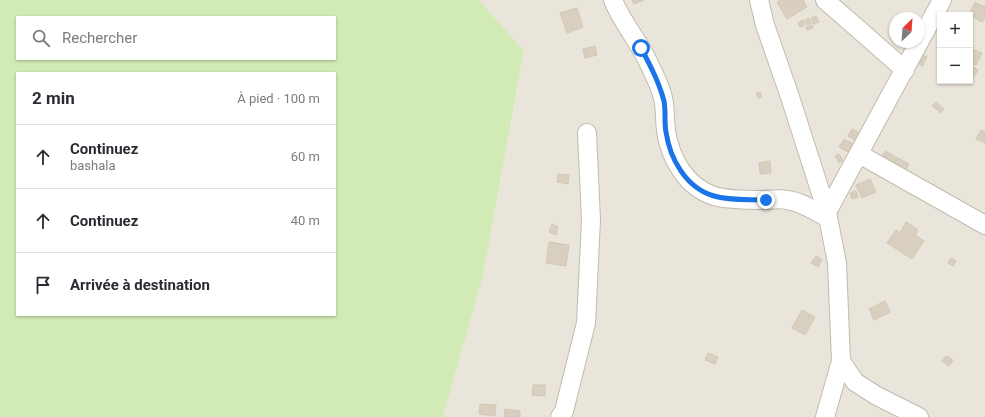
<!DOCTYPE html>
<html lang="fr">
<meta charset="utf-8">
<style>
:root{--surface:#fff;--page:#f7f7f7;--text:#2b2b33;--muted:#7c7c81;--line:#e1e1e2}
body{margin:0;font-family:Roboto,sans-serif;background:var(--page);color:var(--text)}
.controls{position:absolute;right:12px;top:12px;display:grid;overflow:hidden;border-radius:0px;box-shadow:0 1px 3px #0004}
.controls button{width:36px;height:36px;display:grid;place-items:center;padding:0;border:0;border-bottom:1px solid var(--line);background:var(--surface);color:var(--text);font:20px sans-serif}
.compass{position:absolute;left:889px;top:12px;width:36px;height:36px;border-radius:50%;background:var(--surface);box-shadow:0 1px 3px #0004;rotate:25deg}
.stop{position:absolute;width:12px;height:12px;margin:-9px;border:3px solid #1a73e8;border-radius:50%;background:#fff}
.stop.end{background:#1a73e8;border-color:#fff;box-shadow:0 1px 4px #0008}
.list{margin:0;padding:0;list-style:none}
h2{display:flex;justify-content:space-between;align-items:center;height:52px;margin:0;padding:0 16px;font-size:17px}
h2 small{font-size:13px;font-weight:400;color:var(--muted)}
.list li{display:grid;grid-template-columns:26px 1fr auto;gap:12px;align-items:center;box-sizing:border-box;height:64px;padding:0 16px;border-top:1px solid var(--line)}
.list b{display:block;font-size:15px;white-space:nowrap}
.list p{margin:0;font-size:13px;white-space:nowrap;color:var(--muted)}
.list em{font-size:13px;font-style:normal;color:var(--muted)}
.icon{flex:none;width:22px;height:22px;fill:none;stroke:currentColor;stroke-width:2;stroke-linecap:round;stroke-linejoin:round}
.map{position:relative;flex:none;width:985px;height:417px;overflow:hidden}
.search{position:absolute;background:var(--surface);box-shadow:0 1px 3px #0004;left:16px;top:16px;width:320px;height:44px;display:flex;align-items:center;gap:10px;box-sizing:border-box;padding:0 14px;border-radius:0px;color:var(--muted);font-size:15px}
.panel{position:absolute;background:var(--surface);box-shadow:0 1px 3px #0004;left:16px;top:72px;width:320px;height:244px;border-radius:0px}
.map>svg:first-child{display:block}
</style>
<div class="map">
<svg width="985" height="417" viewBox="0 0 985 417">
<rect width="100%" height="100%" fill="#f6f3ec"/>
<path fill="#eae5da" fill-rule="evenodd" d="M479 0H985V417H443L483 276 524 52ZM940 15H970V81H940ZM895 18H919V42H895Z"/>
<path fill="#d2eab5" fill-rule="evenodd" d="M0 0H479L524 51 483 276 443 417H0ZM17 17H335V59H17ZM17 73H335V315H17Z"/>
<g fill="#d8cfc1" stroke="#d3c7b4">
<path d="M632 0H644L634 4Z"/>
<path d="M780 0H803L807 7 787 19 777 2Z"/>
<path d="M975 2 985 7V17L982 22 969 15Z"/>
<path d="M577 8 583 27 567 33 560 13Z"/>
<path d="M816 16 819 22 813 24 811 18Z"/>
<path d="M809 18 811 23 807 25 805 20Z"/>
<path d="M803 20 805 25 800 27 798 23Z"/>
<path d="M812 25 813 28 807 30 806 27Z"/>
<path d="M595 46 597 55 585 58 583 49Z"/>
<path d="M970 48 982 53 976 65 970 62Z"/>
<path d="M919 53 927 57 924 62 917 58Z"/>
<path d="M919 61 924 63 923 66 918 64Z"/>
<path d="M970 65 978 70 970 83 968 81H970Z"/>
<path d="M760 92 762 97 758 98 756 93Z"/>
<path d="M936 102 944 109 941 113 932 106Z"/>
<path d="M852 129 864 135 860 143 848 136Z"/>
<path d="M981 130 985 132V143L976 139Z"/>
<path d="M844 139 855 145 850 153 839 147Z"/>
<path d="M885 151 909 164 904 173 880 160Z"/>
<path d="M839 154 843 160 839 163 835 156Z"/>
<path d="M770 161 771 173 760 174 759 163Z"/>
<path d="M558 174 569 175 568 184 557 182Z"/>
<path d="M870 179 876 192 862 198 856 185Z"/>
<path d="M856 191 858 197 852 199 850 193Z"/>
<path d="M906 222 918 230 915 235 924 241 912 259 887 243 896 230 900 233Z"/>
<path d="M552 224 558 227 556 235 549 232Z"/>
<path d="M549 242 569 245 566 266 546 263Z"/>
<path d="M816 256 822 260 818 267 811 263Z"/>
<path d="M951 258 956 261 953 266 948 263Z"/>
<path d="M885 301 890 312 874 320 869 309Z"/>
<path d="M802 310 815 317 805 335 792 328Z"/>
<path d="M708 353 718 357 715 364 705 360Z"/>
<path d="M946 356 953 360 949 366 942 361Z"/>
<path d="M533 385H545V396L532 395Z"/>
<path d="M480 404 496 405 495 416 479 414Z"/>
<path d="M505 409 520 411V417H504Z"/>
</g>
<g fill="none" stroke-linecap="round" stroke-linejoin="round">
<g stroke="#c2bbae" stroke-width="20">
<g id="minor">
<path d="M613 0C623 25 640 42 650 66 656 78 662 90 664 103 665 112 665 121 666 131 670 158 686 187 714 196 727 200 751 200 765 200 772 200 780 198 787 200 802 202 815 211 828 218"/>
<path d="M759 0 765 25 789 94 827 212 837 263 841 361 825 417"/>
<path d="M825 0 905 70"/>
<path d="M859 154 985 225"/>
<path d="M827 212 942 0"/>
<path d="M841 361 855 382 877 396 919 417"/>
<path d="M560 417 564 411 586 323 591 220 587 133"/>
</g>
</g>
<use href="#minor" stroke="#fff" stroke-width="18"/>
</g>
<g fill="none" stroke-linecap="round" stroke-linejoin="round">
<path stroke="#1a73e8" stroke-width="5" d="M641 48C650 65 659 82 664 101 666 111 664 122 666 132 670 159 686 188 714 196 730 201 749 199 766 200"/>
</g>
</svg>
<div class="controls">
<button>+</button>
<button>−</button>
</div>
<svg class="compass" viewBox="-18 -18 36 36"><path d="M0-13l5 13h-10z" fill="#e53935"/><path d="M0 13l5-13h-10z" fill="#7c7c81"/></svg>
<div class="stop" style="left:641px;top:48px"></div>
<div class="stop end" style="left:766px;top:200px"></div>
<div class="search"><svg class="icon" aria-label="search" viewBox="0 0 24 24"><circle cx="10" cy="10" r="6"/><path d="M15 15l6 6"/></svg>Rechercher</div>
<section class="panel">
<h2>2 min<small>À pied · 100 m</small></h2>
<ul class="list">
<li><svg class="icon" aria-label="ahead" viewBox="0 0 24 24"><path d="M12 20V5M6 11l6-6 6 6"/></svg><div><b>Continuez</b><p>bashala</p></div><em>60 m</em></li>
<li><svg class="icon" aria-label="ahead" viewBox="0 0 24 24"><path d="M12 20V5M6 11l6-6 6 6"/></svg><div><b>Continuez</b></div><em>40 m</em></li>
<li><svg class="icon" aria-label="arrive" viewBox="0 0 24 24"><path d="M6 21V4h12l-3 4 3 4H6"/></svg><div><b>Arrivée à destination</b></div></li>
</ul>
</section>
</div>
